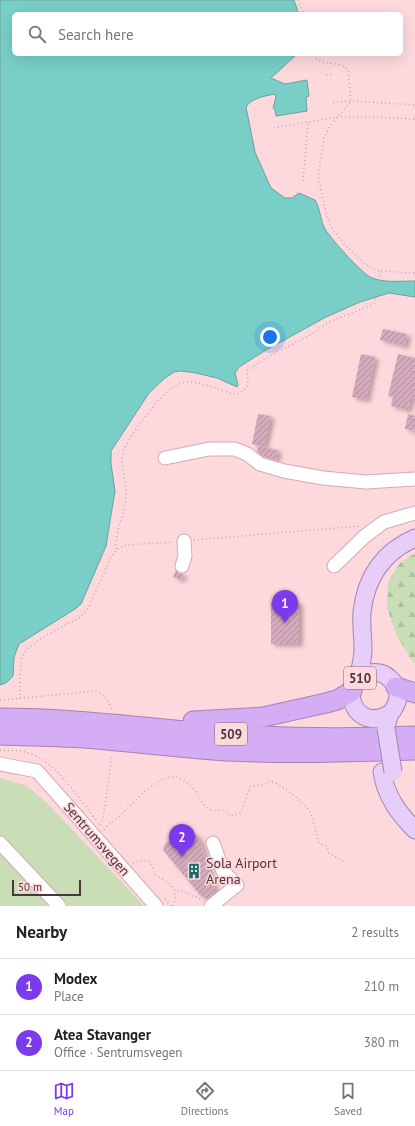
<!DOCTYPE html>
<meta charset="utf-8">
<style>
:root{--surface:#fff;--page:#f6f6f6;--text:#222;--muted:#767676;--line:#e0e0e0;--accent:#7c3aed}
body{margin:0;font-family:"PT Sans",sans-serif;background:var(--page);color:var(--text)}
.scale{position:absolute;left:12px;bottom:10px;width:69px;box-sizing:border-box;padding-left:4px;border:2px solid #493739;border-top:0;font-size:11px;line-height:14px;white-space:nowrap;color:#493739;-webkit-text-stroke:3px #fdd8dd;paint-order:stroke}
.you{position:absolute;left:270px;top:337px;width:14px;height:14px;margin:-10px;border:3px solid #fff;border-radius:50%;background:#1a73e8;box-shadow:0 0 0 6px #1a73e833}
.badge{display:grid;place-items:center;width:26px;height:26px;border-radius:50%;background:var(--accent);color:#fff;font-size:13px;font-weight:700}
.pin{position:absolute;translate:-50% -33px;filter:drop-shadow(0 1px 2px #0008)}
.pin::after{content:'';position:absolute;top:21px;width:14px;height:12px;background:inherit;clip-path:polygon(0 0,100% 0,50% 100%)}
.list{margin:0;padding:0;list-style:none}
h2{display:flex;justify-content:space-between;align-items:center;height:52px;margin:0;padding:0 16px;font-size:17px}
h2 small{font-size:13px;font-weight:400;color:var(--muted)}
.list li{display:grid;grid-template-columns:26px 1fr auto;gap:12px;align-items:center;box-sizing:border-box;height:56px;padding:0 16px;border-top:1px solid var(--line)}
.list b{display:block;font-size:15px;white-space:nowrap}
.list p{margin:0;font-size:13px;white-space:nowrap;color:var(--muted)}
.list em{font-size:13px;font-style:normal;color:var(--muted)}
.icon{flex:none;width:22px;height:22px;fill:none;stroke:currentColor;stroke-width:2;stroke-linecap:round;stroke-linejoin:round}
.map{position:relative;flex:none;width:415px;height:906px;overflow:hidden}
.search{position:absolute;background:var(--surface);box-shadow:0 4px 16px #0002;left:12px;right:12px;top:12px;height:44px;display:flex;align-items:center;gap:10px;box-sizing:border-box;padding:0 14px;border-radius:6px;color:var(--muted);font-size:15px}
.sheet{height:164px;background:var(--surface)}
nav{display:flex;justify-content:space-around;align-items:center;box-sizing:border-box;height:56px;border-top:1px solid var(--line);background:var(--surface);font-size:11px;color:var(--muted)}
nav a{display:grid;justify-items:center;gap:2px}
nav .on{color:var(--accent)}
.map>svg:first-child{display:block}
</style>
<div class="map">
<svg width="415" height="906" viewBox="0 0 415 906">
<defs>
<pattern id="forest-firs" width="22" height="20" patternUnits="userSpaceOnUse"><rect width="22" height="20" fill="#c9deb6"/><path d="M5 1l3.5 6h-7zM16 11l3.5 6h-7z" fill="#aebf9d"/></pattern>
<pattern id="building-hatch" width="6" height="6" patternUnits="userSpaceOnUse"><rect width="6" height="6" fill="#d3abbd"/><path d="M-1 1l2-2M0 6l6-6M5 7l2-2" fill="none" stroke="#ad8c9b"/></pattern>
<filter id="shadow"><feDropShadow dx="4" dy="2.5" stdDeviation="2" flood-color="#0004"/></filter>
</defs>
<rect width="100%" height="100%" fill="#fdd8dd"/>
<path fill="#c9deb6" d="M0 778 27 786 47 803 144 906H0Z"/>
<path fill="url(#forest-firs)" d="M415 553V663L410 658 397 636 387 608 388 582 399 564Z"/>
<path fill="#79cfc8" stroke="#6ba19d" d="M0 0H294L299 14H14V54H297L271 78 285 84 307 80 309 96 306 97 307 111 276 116 275 110 273 108 276 97 275 94C265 96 251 98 246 107L255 152 271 188 285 198H292L299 193 315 200C320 208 320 218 324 227 328 236 362 274 372 278 385 283 401 281 415 281V297L389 293 360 302 326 317 266 350 239 367 235 373 238 385 237 387 217 378 196 373 181 371 174 372 165 378 149 393 111 451V464L115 491 106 546 81 604 75 609 19 644 14 657 13 676 6 683 0 685Z"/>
<g fill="url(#building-hatch)" filter="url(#shadow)">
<path d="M383 329 407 334 405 346 380 340Z"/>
<path d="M361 354 375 357 366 400 352 397Z"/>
<path d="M398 354 415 358V399L411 398 408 410 391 406 393 397 388 396Z"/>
<path d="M258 414 271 416 264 447 252 444Z"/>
<path d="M408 414 415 416V431L405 429Z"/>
<path d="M258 446 278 450 276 460 264 457 257 452Z"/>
<path d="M176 570 179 574H184L181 580 173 577Z"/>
<rect x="271" y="602" width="28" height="42"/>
<path d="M193 834 196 835 199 838 215 888 214 893 207 898H204L200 895 163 850 164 845 168 841Z"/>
</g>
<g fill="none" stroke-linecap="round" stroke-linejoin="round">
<g stroke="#d6aab0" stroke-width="15">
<g id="minor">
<path d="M165 458 209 449H235L247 454 260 464 284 471 323 478 366 482 415 479"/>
<path d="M182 566 185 556 184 541"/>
<path d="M334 566 365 536 384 522 415 513"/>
<path d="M0 764 37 771 156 906"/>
<path d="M0 843 59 906"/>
<path d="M211 906 237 885 223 871 213 843"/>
</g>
</g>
<g stroke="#a484b3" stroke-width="19">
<g id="major">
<path d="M358 679C360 669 363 659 363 649 363 637 361 624 362 612 366 577 383 552 415 538"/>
<path d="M386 728C387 724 388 720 389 716 390 713 393 711 394 708 401 698 398 685 389 678 384 673 376 672 369 673 335 683 355 734 389 714"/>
<path d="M382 772C386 796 398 813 415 830"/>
</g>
</g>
<g stroke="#a484b3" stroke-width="21">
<g id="highway">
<path d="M396 687 415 693"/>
<path d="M0 718C66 718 131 726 197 732 269 738 342 739 415 736"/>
<path d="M193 721 263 717 326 703 337 700 352 691"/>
<path d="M0 735C32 736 65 736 97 739 140 743 184 748 227 751 290 754 352 752 415 750"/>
</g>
</g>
<g stroke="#c4a5a9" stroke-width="1.5" stroke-dasharray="1 3" stroke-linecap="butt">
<path d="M298 0 304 14"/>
<path d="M326 75H332"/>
<path d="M333 102 351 101 415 105"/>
<path d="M274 128 337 117H371L415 119"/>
<path d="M303 181 308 122"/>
<path d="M381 271 415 273"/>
<path d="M194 540 360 526"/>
<path d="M116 549C115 531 125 514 126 496 128 484 119 463 123 453 127 438 156 401 168 391 173 387 180 383 187 382 201 381 220 391 234 394 242 393 248 389 248 381 248 377 246 375 247 371L268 357 310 335 329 322 374 304 381 271 373 269 364 263 346 246 332 228 327 217 318 176 324 138 330 126 351 101 348 70C339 59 321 68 313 54"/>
<path d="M20 699C20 686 19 663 24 653 30 642 67 624 79 618L89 607 111 557C116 550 119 547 127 545L173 542"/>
<path d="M0 700 96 691C105 695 108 699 111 709"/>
<path d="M0 750C7 751 15 750 22 751 55 758 78 798 98 822"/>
<path d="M100 825 103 819 112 755"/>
<path d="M104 830 109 824C129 811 146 783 170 777 178 774 191 785 196 792 200 797 202 805 209 809 214 811 219 811 224 810L231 816 240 813 242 810 250 787 265 784 271 781C281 784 305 803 310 812 314 822 316 833 319 843L327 846 329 853 343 861"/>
<path d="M133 863 144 860 148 861 151 863 155 875 170 884 175 891C186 889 187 896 198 897L202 901"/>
<path d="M216 881 218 887"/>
<path d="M165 899 171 906"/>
<path d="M173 906 175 900V891"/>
</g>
<use href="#minor" stroke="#fff" stroke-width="13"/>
<use href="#major" stroke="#e6cef9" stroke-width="17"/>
<use href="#highway" stroke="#d5adf5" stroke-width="19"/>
<g stroke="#a484b3" stroke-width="19" stroke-linecap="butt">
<path id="major-bridge" d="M386 728 393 772"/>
</g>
<use href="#major-bridge" stroke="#e6cef9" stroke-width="17"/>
</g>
<defs>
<g id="building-bare" transform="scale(1.2)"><path d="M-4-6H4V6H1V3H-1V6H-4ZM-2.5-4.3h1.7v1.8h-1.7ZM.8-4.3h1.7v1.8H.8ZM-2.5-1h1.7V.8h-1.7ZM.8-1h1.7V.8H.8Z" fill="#1b6864" stroke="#fdd8dd" stroke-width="2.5" paint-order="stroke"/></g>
</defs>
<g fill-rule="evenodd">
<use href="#building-bare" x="194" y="871"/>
</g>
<g text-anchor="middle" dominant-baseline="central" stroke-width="3" stroke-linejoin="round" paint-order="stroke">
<g fill="#fdd8dd" stroke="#7f676a" stroke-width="1">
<rect x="344" y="667" width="32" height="22" rx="3"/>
<rect x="215" y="723" width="32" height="22" rx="3"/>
</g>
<g font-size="13" font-weight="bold" fill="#493739">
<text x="360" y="678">510</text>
<text x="231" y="734">509</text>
</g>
<g font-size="14" fill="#493739" stroke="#fdd8dd">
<text transform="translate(97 839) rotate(49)">Sentrumsvegen</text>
</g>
<g font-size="14" fill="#493739" stroke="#fdd8dd" text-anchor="start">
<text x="206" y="863">Sola Airport<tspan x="206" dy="16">Arena</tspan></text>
</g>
</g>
</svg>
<div class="scale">50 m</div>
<div class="you"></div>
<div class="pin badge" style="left:285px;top:623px">1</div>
<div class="pin badge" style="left:182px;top:857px">2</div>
<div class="search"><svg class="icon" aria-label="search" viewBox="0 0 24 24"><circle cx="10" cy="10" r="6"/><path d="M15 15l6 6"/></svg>Search here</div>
</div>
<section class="sheet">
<h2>Nearby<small>2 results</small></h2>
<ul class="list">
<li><span class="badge">1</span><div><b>Modex</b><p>Place</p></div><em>210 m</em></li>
<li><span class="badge">2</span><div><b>Atea Stavanger</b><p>Office · Sentrumsvegen</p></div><em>380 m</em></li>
</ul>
</section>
<nav>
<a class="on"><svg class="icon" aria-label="map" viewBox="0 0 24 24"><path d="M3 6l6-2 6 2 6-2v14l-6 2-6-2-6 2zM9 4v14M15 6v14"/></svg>Map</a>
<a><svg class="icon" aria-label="directions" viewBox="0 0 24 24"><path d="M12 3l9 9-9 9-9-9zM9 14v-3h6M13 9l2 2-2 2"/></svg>Directions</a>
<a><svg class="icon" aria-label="saved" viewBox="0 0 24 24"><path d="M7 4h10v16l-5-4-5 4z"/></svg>Saved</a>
</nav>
